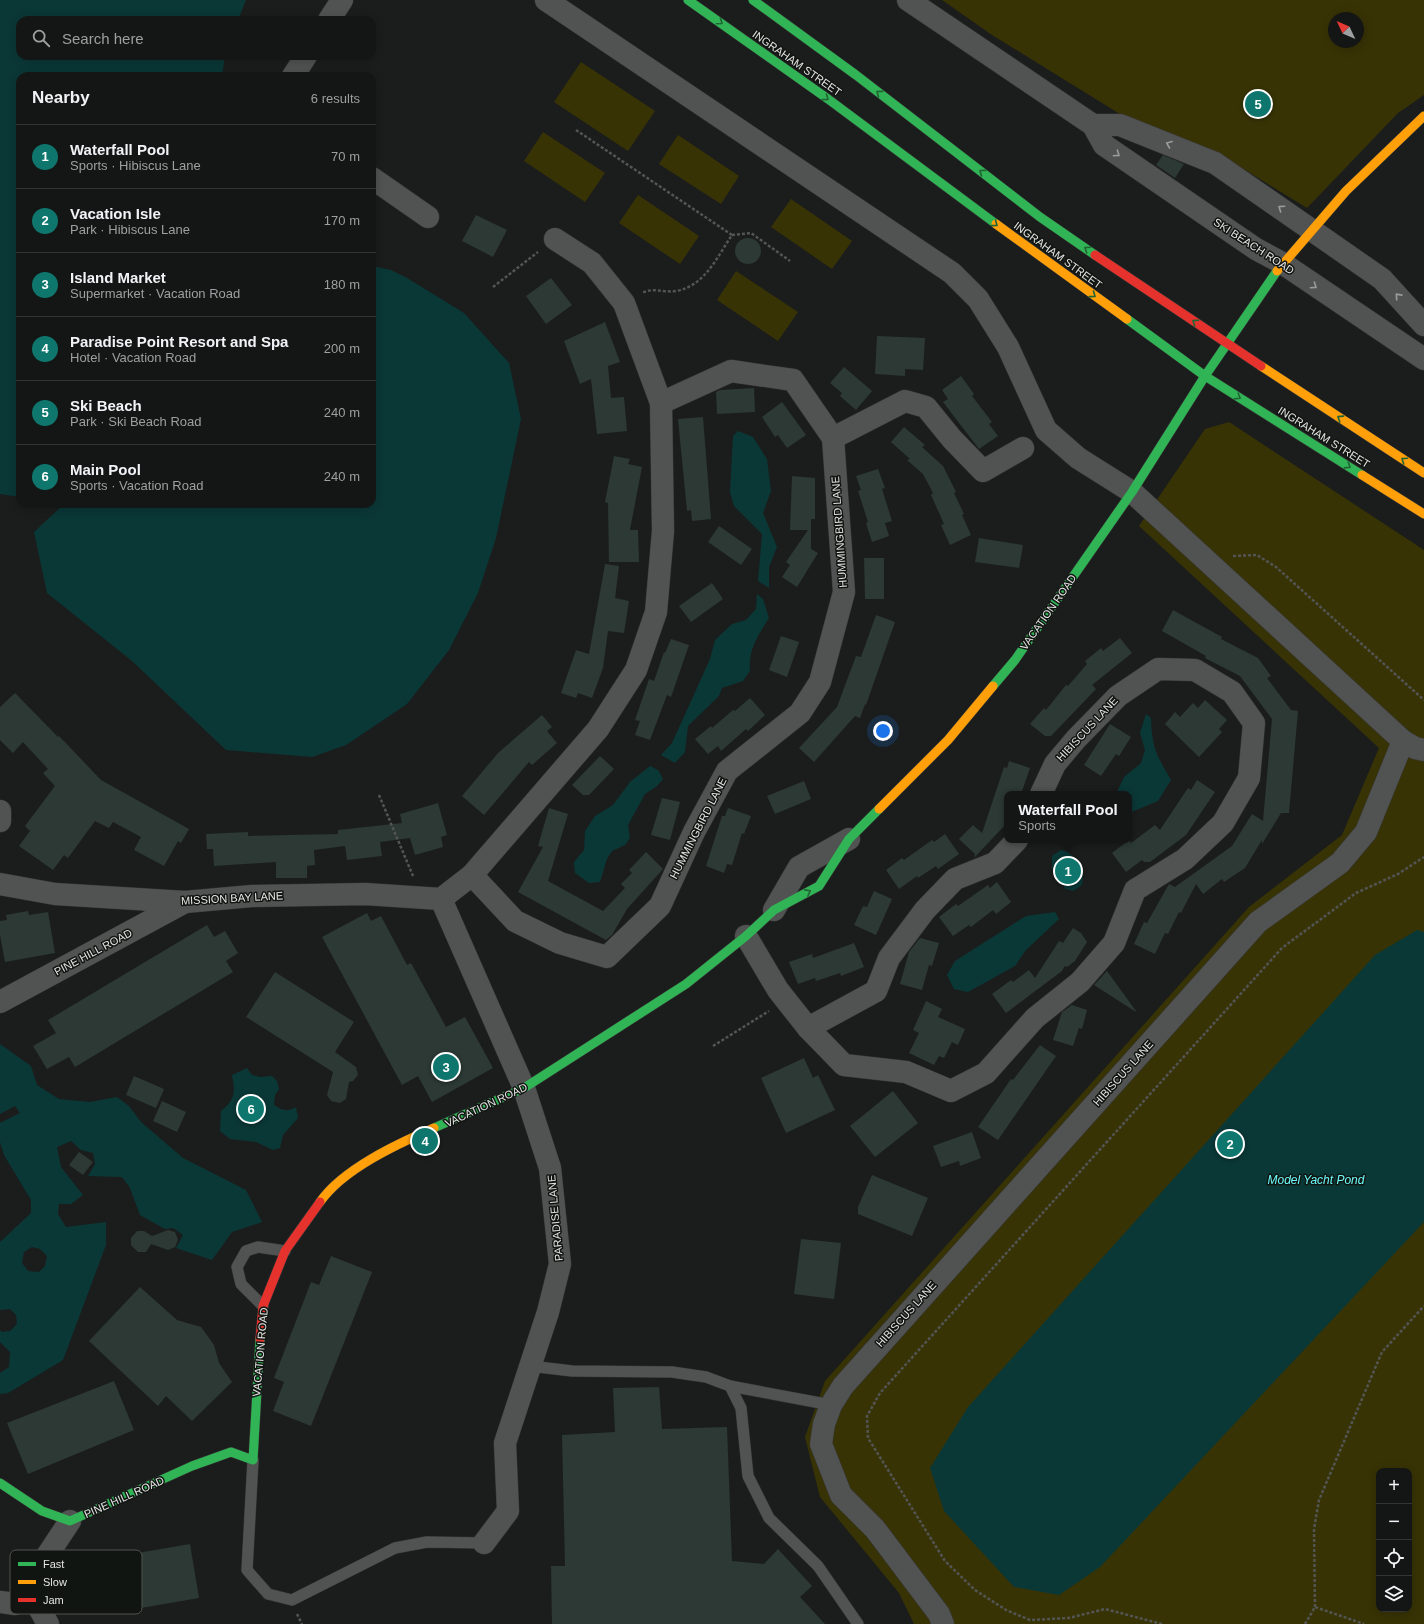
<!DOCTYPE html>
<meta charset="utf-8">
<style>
:root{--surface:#141615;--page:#212322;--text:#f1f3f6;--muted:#9d9fa0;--line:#333534;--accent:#0f766e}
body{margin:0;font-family:Arial,sans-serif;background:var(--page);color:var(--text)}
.controls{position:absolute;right:12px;bottom:12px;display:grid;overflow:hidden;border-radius:8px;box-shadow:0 2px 10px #0003}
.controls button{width:36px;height:36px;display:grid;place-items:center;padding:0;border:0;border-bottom:1px solid var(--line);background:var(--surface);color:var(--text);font:20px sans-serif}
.compass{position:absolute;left:1328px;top:12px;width:36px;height:36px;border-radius:50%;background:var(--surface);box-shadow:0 2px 10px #0003;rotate:314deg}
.you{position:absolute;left:883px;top:731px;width:14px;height:14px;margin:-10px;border:3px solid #fff;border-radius:50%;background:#1a73e8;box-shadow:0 0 0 6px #1a73e833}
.badge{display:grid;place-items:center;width:26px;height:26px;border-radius:50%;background:var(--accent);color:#fff;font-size:13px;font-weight:700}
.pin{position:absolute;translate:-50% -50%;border:2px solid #fff;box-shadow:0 1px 4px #0006}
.popup{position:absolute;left:1004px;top:791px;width:128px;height:52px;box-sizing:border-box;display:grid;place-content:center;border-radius:8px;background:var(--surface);filter:drop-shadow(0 1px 3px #0005);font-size:13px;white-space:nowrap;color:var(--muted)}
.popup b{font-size:15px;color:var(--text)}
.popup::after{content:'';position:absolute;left:50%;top:100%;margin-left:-8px;border:8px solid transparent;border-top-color:var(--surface)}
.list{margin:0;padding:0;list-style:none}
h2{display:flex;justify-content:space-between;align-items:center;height:52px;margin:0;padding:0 16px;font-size:17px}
h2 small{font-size:13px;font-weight:400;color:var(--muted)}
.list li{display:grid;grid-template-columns:26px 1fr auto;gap:12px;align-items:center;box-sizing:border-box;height:64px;padding:0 16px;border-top:1px solid var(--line)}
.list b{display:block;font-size:15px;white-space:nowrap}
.list p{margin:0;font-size:13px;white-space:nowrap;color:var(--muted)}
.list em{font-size:13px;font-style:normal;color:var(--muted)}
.icon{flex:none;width:22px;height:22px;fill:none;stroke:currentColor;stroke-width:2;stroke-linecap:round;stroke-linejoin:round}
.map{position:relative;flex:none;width:1424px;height:1624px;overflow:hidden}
.search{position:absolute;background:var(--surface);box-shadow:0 2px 10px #0003;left:16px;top:16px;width:360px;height:44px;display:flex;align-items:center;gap:10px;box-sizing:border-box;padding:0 14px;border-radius:12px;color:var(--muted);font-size:15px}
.panel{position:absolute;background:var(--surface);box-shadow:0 2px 10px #0003;left:16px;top:72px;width:360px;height:436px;border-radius:12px}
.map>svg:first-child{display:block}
</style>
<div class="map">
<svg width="1424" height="1624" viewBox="0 0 1424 1624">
<rect width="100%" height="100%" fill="#1b1d1c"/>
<g fill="#383305" fill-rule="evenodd">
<path d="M942 0H1424V95L1398 113 1307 208 1221 155 1128 119 992 35ZM1334 18H1358V42H1334Z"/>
<path d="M581 62 655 111 628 151 554 102Z"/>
<path d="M543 132 605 173 585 202 524 161Z"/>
<path d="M678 135 739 176 721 204 659 164Z"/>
<path d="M638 195 699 236 680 264 619 223Z"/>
<path d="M791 199 852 241 832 269 771 227Z"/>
<path d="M736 271 798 312 778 341 717 300Z"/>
<path d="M1229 422 1424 550V1624H914L899 1593 820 1497 805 1437 825 1381 1249 907 1342 835 1379 748 1139 526 1205 429ZM1379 1471H1409V1609H1379Z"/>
</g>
<g fill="#0a3837" fill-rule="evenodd">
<path d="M0 0H246L238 20H20V56H225L222 76H20V497L0 494Z"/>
<path d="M372 266 391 270 407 278 464 313 509 363 521 419 496 538 478 593 449 650 407 704 346 745 312 757 226 750 132 661 47 593 34 532 62 506 55 504H372Z"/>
<path d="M738 431 753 437 767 459 771 491 763 513 777 547 769 567V588L758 581 762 534 734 506 730 492 733 436Z"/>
<path d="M757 594 763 599 769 618C758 636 748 649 750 671L743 681 722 688 719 696 688 726 685 752 675 763 661 755 672 743 710 659 715 640 732 624 746 620 756 609Z"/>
<path d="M1146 714 1151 718C1152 748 1156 754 1171 780L1158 801 1129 813V794H1116L1124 777 1141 763 1145 750 1140 733Z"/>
<path d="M650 766 658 770 663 779 657 786 645 794 628 825 630 838 625 845 612 851 607 859 600 882 589 883 575 873 574 862 584 850 585 831 595 816 613 805 630 782Z"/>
<path d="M1061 850C1070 852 1073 855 1076 864 1084 870 1084 876 1082 885L1073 891 1065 889 1060 877 1052 868V856Z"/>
<path d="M1055 912 1059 919 1026 950 1015 966 968 992 954 989 947 975 955 961 1026 916Z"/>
<path d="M1417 930 1424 932V1222L1100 1567 1059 1595 1014 1587 944 1511 930 1468 968 1407 1375 955Z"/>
<path d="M0 1044 31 1066 37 1085 59 1099 90 1102 117 1097 129 1106 141 1122 183 1158 246 1190 262 1222 232 1232 212 1260 176 1248 183 1235 173 1228 165 1229 140 1215 130 1188 122 1177 88 1176 95 1164 93 1153 81 1150 71 1141 57 1147 61 1167 83 1195 71 1204H59L58 1214 66 1227 106 1222V1245L63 1360 8 1393 0 1394V1373L9 1367 10 1352 0 1342V1330L2 1332 10 1331 17 1324 16 1315 10 1309 0 1310V1242L31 1213V1200L4 1155 0 1142V1123L20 1113 15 1106 0 1114ZM32 1247 40 1249 47 1256 45 1266 39 1272 28 1271 22 1263 24 1252Z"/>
<path d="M247 1068 252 1075 260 1077 272 1076 277 1081 279 1089 275 1095 274 1105C283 1111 287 1112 296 1107L298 1118 283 1135 280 1148 273 1150 256 1142 230 1139 220 1131 221 1111C236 1099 235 1092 232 1075Z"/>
</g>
<g fill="#2c3935">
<path d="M1163 155 1184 164 1175 178 1156 165Z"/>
<path d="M476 215 507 230 493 257 462 241Z"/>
<circle cx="748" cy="251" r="13"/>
<path d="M551 278 572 305 546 324 526 296Z"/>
<path d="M605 322 620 362 608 366 611 398 624 397 627 431 597 434 591 379 580 384 564 341Z"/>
<path d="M877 336 925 338 923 370 905 369V376L875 374Z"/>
<path d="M844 367 872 391 856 410 840 396 842 393 830 383Z"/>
<path d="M961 376 974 394 972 396 992 422 989 424 998 436 979 449 943 402 948 399 942 390Z"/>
<path d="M754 388 755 412 717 414 716 392 720 390Z"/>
<path d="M782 402 806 435 787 448 778 435 775 437 762 417Z"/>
<path d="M703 417 711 519 692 521 691 510 687 511 678 419Z"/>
<path d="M904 427 925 445 922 447 943 466 956 492 954 493 964 514 962 515 971 535 950 545 941 525 944 524 931 495 933 493 923 474 907 460 910 459 891 442Z"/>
<path d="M614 456 630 459 628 464 642 467 630 530H638L639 562H609L608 503 605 502Z"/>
<path d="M878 469 885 488 882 489 892 521 885 523 889 536 872 542 866 523 868 522 858 491 861 490 856 476Z"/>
<path d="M792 476 815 478V519H811V549L818 553 797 587 782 577 790 565 786 562 808 530H790Z"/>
<path d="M719 526 752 549 741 565 708 542Z"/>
<path d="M979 538 1023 545 1019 568 975 562Z"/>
<path d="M864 558H884V599H865Z"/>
<path d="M605 564 619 566 615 598 629 601 624 633 608 631 603 668 592 698 578 693 576 698 561 693 576 650 589 654Z"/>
<path d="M712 583 723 599 691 622 679 606Z"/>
<path d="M1173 610 1222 637 1221 639 1258 658 1271 676 1267 678 1291 710 1298 711 1289 813H1281L1262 844V840L1245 868 1224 882 1222 879 1203 894 1196 884 1181 913 1179 912 1168 934 1165 933 1155 954 1134 944 1144 922 1147 923 1169 884 1175 887 1232 846 1252 814 1263 821 1272 719 1240 676 1205 658 1206 656 1162 631Z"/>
<path d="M876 615 895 622 866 705 865 704 860 718 855 716 814 762 799 748 837 707 856 656 861 657Z"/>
<path d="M781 636 799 642 787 677 769 670Z"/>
<path d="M1120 638 1132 653 1092 685 1096 689 1051 736H1045L1030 724 1044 708 1046 710 1066 685 1068 686 1087 664 1085 661 1101 648 1103 651Z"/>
<path d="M671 639 689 645 671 697 667 695 650 740 635 735 640 721 635 720 649 679 654 681 664 652 665 653Z"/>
<path d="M15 693 58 737 59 736 101 780 189 829 181 843 178 841 164 866 134 850 141 837 113 822 109 828 95 821 68 858 64 855 53 870 19 846 30 831 25 826 55 786 43 773 48 769 23 742 13 753 0 740V707Z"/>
<path d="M750 698 765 715 748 731 746 729 721 751 718 746 708 754 695 739 711 726 712 728 733 710 735 711Z"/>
<path d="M1205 700 1227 720 1219 729 1222 732 1199 757 1165 724 1175 712 1180 717 1193 703 1198 708Z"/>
<path d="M542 715 552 727 547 731 557 743 532 765 529 762 484 815 462 796 498 753Z"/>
<path d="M1110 724 1131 737 1119 756 1116 754 1101 776 1084 765Z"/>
<path d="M600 756 614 769 589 795H583L572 785Z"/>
<path d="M1009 761 1030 768 1021 794H1007V823L974 858 975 854 959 839 973 825 982 833 1004 767 1007 768Z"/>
<path d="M1197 780 1215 792 1186 835 1150 862H1144L1142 860 1126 872 1112 853 1129 840 1131 843 1155 825 1160 830 1188 788 1191 790Z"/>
<path d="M804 781 811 799 775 814 767 796Z"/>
<path d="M662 798 680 802 670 840 651 835Z"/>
<path d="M438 803 447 835 441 837 443 847 415 855 410 838 380 842 382 856 347 860 345 846 314 850 315 865 307 866V878H276V862L214 866 213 849H207L206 834 248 832V836L338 834V830L402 823 400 814Z"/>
<path d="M549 808 568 814 548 881 603 911 625 888 621 884 632 873 629 870 646 852 663 869 627 909 612 935 606 940 518 892 543 847 538 846Z"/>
<path d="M728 808 751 816 744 834 742 833 732 865 727 864 724 873 706 866 722 816H725Z"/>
<path d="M945 834 959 854 938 869 936 866 918 878 917 876 899 889 886 870 902 858 904 860 932 840 934 842Z"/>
<path d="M997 882 1011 902 996 914 993 910 971 927 969 925 953 936 939 917 956 904 958 906 988 885 990 888Z"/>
<path d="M874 891 892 899 876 935 854 925 863 906 867 907Z"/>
<path d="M28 911 29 915 48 912 55 953 5 962 0 935V921L7 920 6 915Z"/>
<path d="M367 913 371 921 381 916 407 965 411 963 446 1027 465 1017 493 1068 432 1102 418 1076 402 1085 322 937Z"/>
<path d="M207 925 214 937 225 931 238 953 226 961 233 972 75 1067 69 1057 47 1069 33 1046 56 1033 48 1020Z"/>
<path d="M1073 928 1081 933 1087 942 1075 961 1067 967 1065 966 1062 971 1006 1013 992 994 1011 980 1013 982 1029 970 1035 978 1059 941 1063 943Z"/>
<path d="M920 938 939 943 932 966 929 965 922 990 900 984 909 952Z"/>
<path d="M854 943 864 967 841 976 840 973 816 981 815 978 798 984 789 962 812 954 813 958Z"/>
<path d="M1107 971 1136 1011V1012L1094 985Z"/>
<path d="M275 972 354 1022 335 1052 356 1067 358 1075 353 1081 349 1082 346 1099 340 1103 331 1101 327 1095 333 1072 246 1017Z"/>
<path d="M926 1001 942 1009 938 1017 965 1029 958 1045 952 1042 944 1058 939 1056 934 1065 909 1053 919 1033 913 1030Z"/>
<path d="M1072 1005 1087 1010 1082 1029 1079 1028 1073 1046 1053 1040 1062 1012Z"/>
<path d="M1040 1045 1056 1056 998 1140 978 1127 1011 1079 1013 1080Z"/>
<path d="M804 1058 813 1078 818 1075 835 1110 786 1133 761 1078Z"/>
<path d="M134 1076 164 1089 156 1108 126 1095Z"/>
<path d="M893 1091 918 1123 875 1157 850 1126Z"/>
<path d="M162 1101 186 1112 177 1132 153 1121Z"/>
<path d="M972 1132 981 1158 960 1166 959 1161 941 1167 933 1146Z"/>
<path d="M79 1152 93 1162 83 1175 69 1165Z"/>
<path d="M872 1175 928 1198 912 1236 858 1214V1207Z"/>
<path d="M168 1230 175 1232 178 1240 175 1247 168 1250 151 1244 146 1252H138L131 1245V1238L137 1231H144L152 1236Z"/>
<path d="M801 1239 841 1243 834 1299 794 1294Z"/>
<path d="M331 1256 372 1272 311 1426 273 1411 284 1382 274 1378 311 1282 319 1285Z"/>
<path d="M140 1287 177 1320 201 1327 214 1345 219 1363 232 1382 192 1421 166 1396 158 1406 89 1341Z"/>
<path d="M114 1381 134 1430 28 1474 7 1423Z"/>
<path d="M659 1387 662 1429 727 1427 732 1561 764 1564 778 1549 812 1586 800 1597 825 1624H552L551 1566H565L562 1435 615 1432 613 1388Z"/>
<path d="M190 1544 199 1598 112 1613 103 1559Z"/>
</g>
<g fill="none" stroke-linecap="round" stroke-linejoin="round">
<g stroke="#363736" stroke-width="12">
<g id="lane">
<path d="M263 1306 241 1284 237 1267 246 1251 258 1247 285 1251"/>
<path d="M530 1366 572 1371 672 1372 706 1377 730 1386 831 1405"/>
<path d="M730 1386 741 1408 748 1476 769 1518 818 1566 858 1624"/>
<path d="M253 1460 247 1570 268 1594 292 1600 395 1548 427 1542 484 1543"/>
</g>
</g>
<g stroke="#363736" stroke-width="23">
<g id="street">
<path d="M546 0 952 273 978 299 1008 347 1046 430 1078 458 1132 492 1403 741 1415 748 1424 750"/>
<path d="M908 0 1093 125H1120L1215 163 1382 279 1424 325"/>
<path d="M329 20 342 0"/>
<path d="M293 76 306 56"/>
<path d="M1093 125 1104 145 1256 249 1282 263 1424 359"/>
<path d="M372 178 428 217"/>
<path d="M833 438 905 401 926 407 952 439 983 471 1023 448"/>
<path d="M0 811V821"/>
<path d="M472 875 515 921 560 943 607 957 660 906 694 832 727 771 800 713 820 682 844 592 833 438 793 380 731 371 661 403"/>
<path d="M0 884 55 894 185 902 252 896 365 894 441 899"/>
<path d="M441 899 472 875 598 729 636 670 656 612 663 531 661 403 624 303 592 263 555 239"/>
<path d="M441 899 524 1088 550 1168 560 1264 548 1312 505 1443 508 1511 484 1543"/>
<path d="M774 910 799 867 849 839"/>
<path d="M746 936 778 990 808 1028 844 1065 906 1072 951 1091 986 1073 1035 1018 1080 982 1114 943 1135 890 1185 859 1223 823 1249 778 1254 723 1232 692 1195 670 1158 669 1118 696 1076 739 1055 764 1041 794"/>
<path d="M0 1002 185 902"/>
<path d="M808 1028 876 991 889 958 925 910 955 879 995 863 1017 840"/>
<path d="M27 1586 48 1624"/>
<path d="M0 1602 15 1604 70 1521"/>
<path d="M943 1624 939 1614 875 1529 841 1495 821 1444 824 1424 831 1405 843 1386 1258 922 1340 863 1366 832 1403 741"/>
</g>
</g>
<g stroke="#363736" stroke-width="10">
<g id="fast">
<path d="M688 0 828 99 996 224"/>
<path d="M753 0 856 75 1040 217 1095 255"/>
<path d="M1127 319 1205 376 1362 475"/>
<path d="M993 686 1015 660 1132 492 1205 376 1277 271"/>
<path d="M434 1128 524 1088 686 984 746 936 774 910 819 886 849 839 879 809"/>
<path d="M0 1483 42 1511 70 1521 192 1466 231 1452 253 1460 260 1339"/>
</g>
</g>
<g stroke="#363736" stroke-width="10">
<g id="slow">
<path d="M996 224 1127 319"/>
<path d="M1277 271 1346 191 1424 116"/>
<path d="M1261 366 1424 473"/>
<path d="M1362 475 1424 514"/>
<path d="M879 809 948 740 993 686"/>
<path d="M320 1202C343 1169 397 1144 434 1128"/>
</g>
</g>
<g stroke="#363736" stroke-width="10">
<g id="jam">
<path d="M1095 255 1261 366"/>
<path d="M260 1339 263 1306 285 1251 320 1202"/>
</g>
</g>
<g stroke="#535554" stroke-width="2.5" stroke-dasharray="3 2" stroke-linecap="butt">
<path d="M576 130 732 235C717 257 705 286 676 291 664 293 653 287 642 293"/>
<path d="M732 235 751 233 790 261"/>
<path d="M493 287 538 252"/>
<path d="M1233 556 1257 555 1276 567 1424 700"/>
<path d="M379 795 413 876"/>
<path d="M713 1046 769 1011"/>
<path d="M1315 1607 1314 1529 1319 1500 1382 1352 1424 1306"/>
<path d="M297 1614 302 1624"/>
<path d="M1162 1624 1105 1609 1069 1618 1030 1620 1006 1610 975 1590 945 1561 868 1438 867 1416 880 1393 1282 948 1356 893 1398 874 1424 857"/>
<path d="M1305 1624 1315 1607 1364 1624"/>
</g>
<use href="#lane" stroke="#515352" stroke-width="11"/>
<use href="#street" stroke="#515352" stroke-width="22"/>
<use href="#fast" stroke="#30b455" stroke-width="9"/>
<use href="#slow" stroke="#ff9f0a" stroke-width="9"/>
<use href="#jam" stroke="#e5322d" stroke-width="9"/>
</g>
<defs><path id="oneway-chevron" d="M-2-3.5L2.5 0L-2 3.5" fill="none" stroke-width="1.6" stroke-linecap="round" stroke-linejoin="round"/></defs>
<g stroke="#206434">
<use href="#oneway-chevron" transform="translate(720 22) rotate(35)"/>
<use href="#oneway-chevron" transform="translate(879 93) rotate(-143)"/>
<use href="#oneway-chevron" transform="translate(826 98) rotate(36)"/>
<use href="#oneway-chevron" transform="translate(982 172) rotate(-143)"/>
<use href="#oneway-chevron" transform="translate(995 224) rotate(37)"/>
<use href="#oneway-chevron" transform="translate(1087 249) rotate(-146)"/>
<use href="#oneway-chevron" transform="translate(1093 295) rotate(36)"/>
<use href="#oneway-chevron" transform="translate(1195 322) rotate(-146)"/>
<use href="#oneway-chevron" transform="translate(1238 397) rotate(32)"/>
<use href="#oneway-chevron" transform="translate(1340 418) rotate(-147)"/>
<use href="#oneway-chevron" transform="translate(1404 460) rotate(-146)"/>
<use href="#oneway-chevron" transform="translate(1348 466) rotate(32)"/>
<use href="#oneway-chevron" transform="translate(808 892) rotate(-28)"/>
</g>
<g stroke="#9a9c9b">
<use href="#oneway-chevron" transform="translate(1169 144) rotate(-158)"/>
<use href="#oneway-chevron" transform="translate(1117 154) rotate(34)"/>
<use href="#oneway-chevron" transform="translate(1281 208) rotate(-146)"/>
<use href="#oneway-chevron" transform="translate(1314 286) rotate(34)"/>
<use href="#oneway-chevron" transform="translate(1398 296) rotate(-132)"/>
</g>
<g text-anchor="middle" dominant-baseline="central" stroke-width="3" stroke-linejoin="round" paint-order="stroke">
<g font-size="11" fill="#e4e6e4" stroke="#111512">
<text transform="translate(797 63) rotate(35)">INGRAHAM STREET</text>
<text transform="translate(1254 246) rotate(33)">SKI BEACH ROAD</text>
<text transform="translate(1058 255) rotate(36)">INGRAHAM STREET</text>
<text transform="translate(1324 437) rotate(32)">INGRAHAM STREET</text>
<text transform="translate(839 532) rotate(-94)">HUMMINGBIRD LANE</text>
<text transform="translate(1048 612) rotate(-55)">VACATION ROAD</text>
<text transform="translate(1087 729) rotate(-47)">HIBISCUS LANE</text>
<text transform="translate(698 828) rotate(-63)">HUMMINGBIRD LANE</text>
<text transform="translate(232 898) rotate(-3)">MISSION BAY LANE</text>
<text transform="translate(93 952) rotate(-28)">PINE HILL ROAD</text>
<text transform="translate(1123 1073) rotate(-48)">HIBISCUS LANE</text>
<text transform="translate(486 1105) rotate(-25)">VACATION ROAD</text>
<text transform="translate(555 1218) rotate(-95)">PARADISE LANE</text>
<text transform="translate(906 1314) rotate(-48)">HIBISCUS LANE</text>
<text transform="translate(260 1352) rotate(-85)">VACATION ROAD</text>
<text transform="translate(124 1497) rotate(-24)">PINE HILL ROAD</text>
</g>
<g font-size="12" font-style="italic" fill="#6afbf9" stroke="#111512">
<text x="1316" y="1180">Model Yacht Pond</text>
</g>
</g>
<rect x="10" y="1550" width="132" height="64" rx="6" fill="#111512" stroke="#505451" stroke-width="1"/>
<rect x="18" y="1562" width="18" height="4" fill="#30b455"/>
<rect x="18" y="1580" width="18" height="4" fill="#ff9f0a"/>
<rect x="18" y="1598" width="18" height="4" fill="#e5322d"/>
<g font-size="11" fill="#e4e6e4">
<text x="43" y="1568">Fast</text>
<text x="43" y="1586">Slow</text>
<text x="43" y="1604">Jam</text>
</g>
</svg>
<div class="controls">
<button>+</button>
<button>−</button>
<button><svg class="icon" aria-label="locate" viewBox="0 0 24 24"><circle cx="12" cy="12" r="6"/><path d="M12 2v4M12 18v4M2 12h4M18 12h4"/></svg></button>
<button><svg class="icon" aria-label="layers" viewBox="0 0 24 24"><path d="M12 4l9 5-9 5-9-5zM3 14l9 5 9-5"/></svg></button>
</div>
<svg class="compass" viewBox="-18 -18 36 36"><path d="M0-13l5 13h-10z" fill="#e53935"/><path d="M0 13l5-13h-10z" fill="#9d9fa0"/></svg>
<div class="you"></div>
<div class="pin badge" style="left:1068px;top:871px">1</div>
<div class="popup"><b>Waterfall Pool</b>Sports</div>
<div class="pin badge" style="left:1230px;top:1144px">2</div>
<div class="pin badge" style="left:446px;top:1067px">3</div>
<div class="pin badge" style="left:425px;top:1141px">4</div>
<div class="pin badge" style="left:1258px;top:104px">5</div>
<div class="pin badge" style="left:251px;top:1109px">6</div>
<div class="search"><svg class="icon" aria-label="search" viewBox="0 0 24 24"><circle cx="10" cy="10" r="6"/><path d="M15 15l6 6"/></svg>Search here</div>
<section class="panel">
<h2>Nearby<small>6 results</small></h2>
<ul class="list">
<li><span class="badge">1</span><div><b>Waterfall Pool</b><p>Sports · Hibiscus Lane</p></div><em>70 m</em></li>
<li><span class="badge">2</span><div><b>Vacation Isle</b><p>Park · Hibiscus Lane</p></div><em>170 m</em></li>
<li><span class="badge">3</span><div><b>Island Market</b><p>Supermarket · Vacation Road</p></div><em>180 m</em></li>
<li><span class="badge">4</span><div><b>Paradise Point Resort and Spa</b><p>Hotel · Vacation Road</p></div><em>200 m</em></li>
<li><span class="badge">5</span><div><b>Ski Beach</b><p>Park · Ski Beach Road</p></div><em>240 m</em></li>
<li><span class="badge">6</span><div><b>Main Pool</b><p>Sports · Vacation Road</p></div><em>240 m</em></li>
</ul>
</section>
</div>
